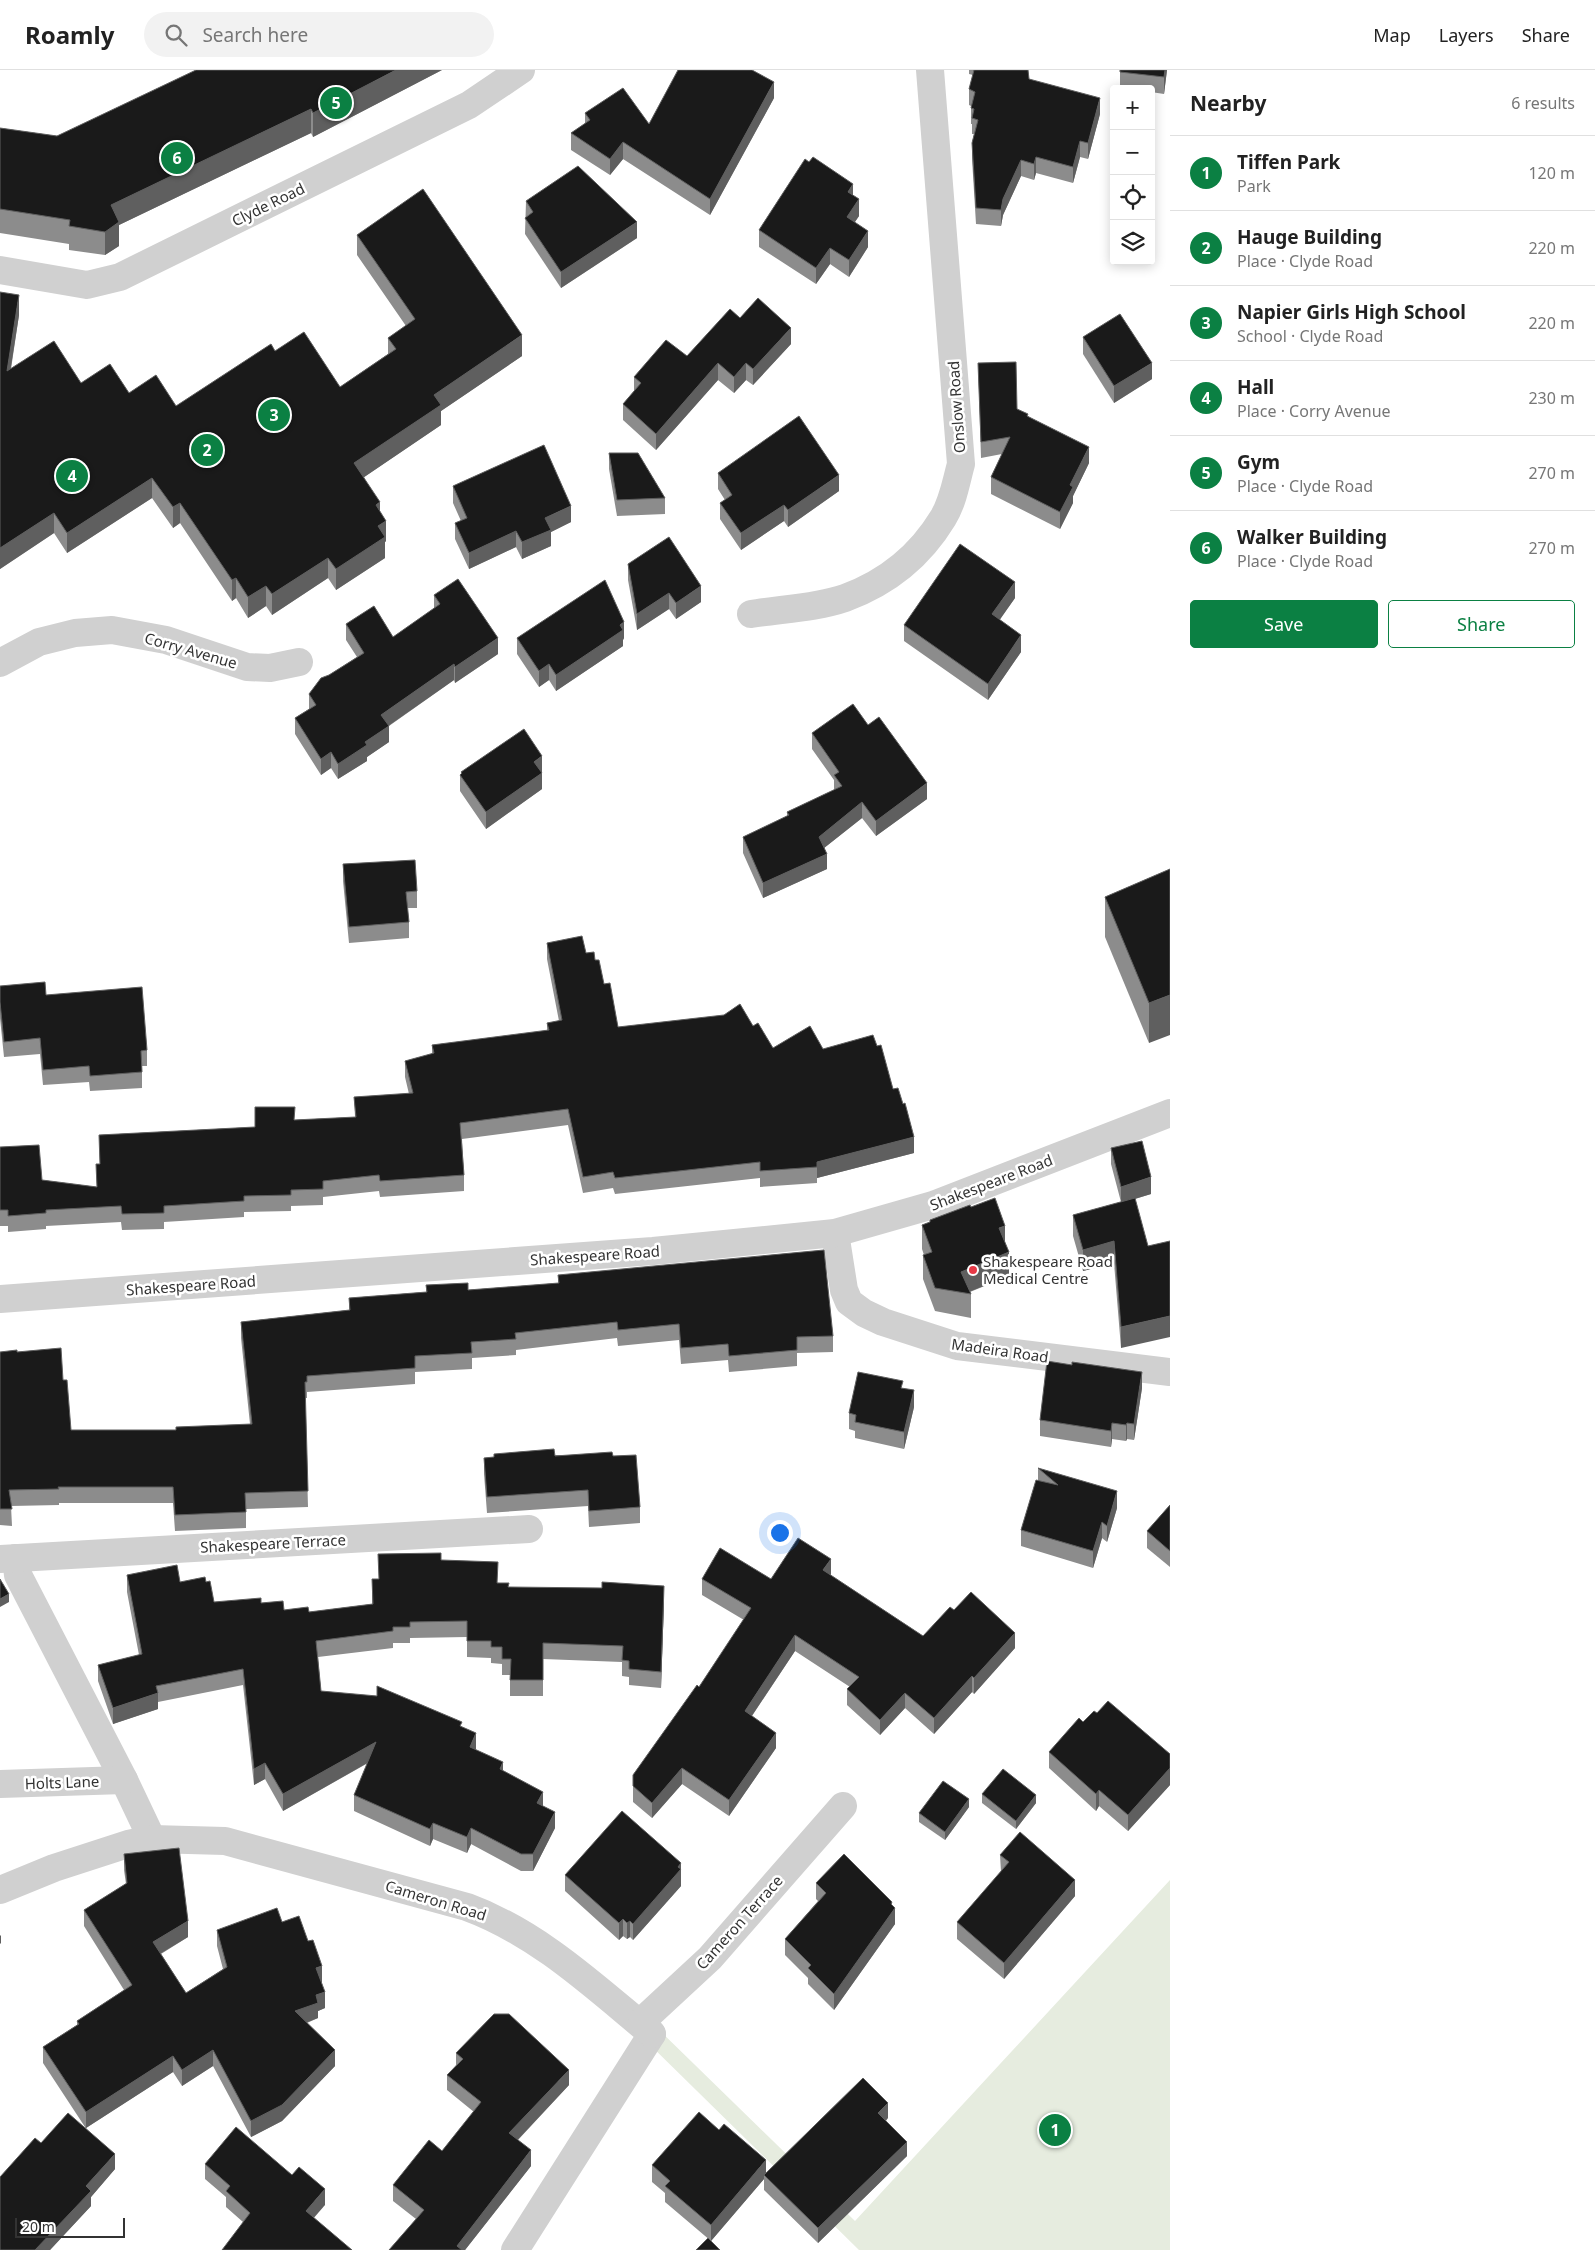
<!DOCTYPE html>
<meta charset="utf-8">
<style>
:root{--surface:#fff;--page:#f2f2f2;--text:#222;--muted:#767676;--line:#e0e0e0;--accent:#0b8043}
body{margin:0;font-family:"Noto Sans",sans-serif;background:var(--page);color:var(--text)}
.controls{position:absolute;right:15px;top:15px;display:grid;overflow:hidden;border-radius:5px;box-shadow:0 2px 12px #0003}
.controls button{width:45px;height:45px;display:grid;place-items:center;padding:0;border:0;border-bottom:1px solid var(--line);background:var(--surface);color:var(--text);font:25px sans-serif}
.scale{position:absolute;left:15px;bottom:12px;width:110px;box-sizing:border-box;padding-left:5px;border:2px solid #333;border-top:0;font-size:14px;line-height:18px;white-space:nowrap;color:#333;-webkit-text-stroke:4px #fff;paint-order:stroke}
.you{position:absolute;left:779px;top:1462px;width:18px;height:18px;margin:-12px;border:4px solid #fff;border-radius:50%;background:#1a73e8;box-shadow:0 0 0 8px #1a73e833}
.badge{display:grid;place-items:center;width:32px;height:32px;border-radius:50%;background:var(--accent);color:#fff;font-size:16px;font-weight:700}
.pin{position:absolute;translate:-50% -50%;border:2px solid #fff;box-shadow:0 1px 5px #0006}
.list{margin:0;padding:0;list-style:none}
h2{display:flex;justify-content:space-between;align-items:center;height:65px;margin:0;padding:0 20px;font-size:21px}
h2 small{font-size:16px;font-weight:400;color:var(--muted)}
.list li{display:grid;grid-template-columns:32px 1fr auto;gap:15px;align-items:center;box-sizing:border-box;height:75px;padding:0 20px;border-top:1px solid var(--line)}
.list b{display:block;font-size:19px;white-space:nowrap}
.list p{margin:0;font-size:16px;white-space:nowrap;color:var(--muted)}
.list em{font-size:16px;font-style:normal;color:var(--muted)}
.actions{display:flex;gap:10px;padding:15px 20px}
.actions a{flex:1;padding:11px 0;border:1px solid var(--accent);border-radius:5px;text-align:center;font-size:18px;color:var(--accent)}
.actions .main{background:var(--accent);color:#fff}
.icon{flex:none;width:28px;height:28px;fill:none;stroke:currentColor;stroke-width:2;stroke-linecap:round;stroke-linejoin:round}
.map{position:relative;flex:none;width:1170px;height:2180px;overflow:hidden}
header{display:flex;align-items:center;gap:30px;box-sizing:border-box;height:70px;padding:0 25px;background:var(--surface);border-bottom:1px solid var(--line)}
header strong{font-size:24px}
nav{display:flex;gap:28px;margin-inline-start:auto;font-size:18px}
.search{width:350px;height:45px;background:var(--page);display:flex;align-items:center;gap:12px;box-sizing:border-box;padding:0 18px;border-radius:28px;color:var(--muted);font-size:19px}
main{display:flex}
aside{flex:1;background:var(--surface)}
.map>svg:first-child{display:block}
</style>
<header>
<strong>Roamly</strong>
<div class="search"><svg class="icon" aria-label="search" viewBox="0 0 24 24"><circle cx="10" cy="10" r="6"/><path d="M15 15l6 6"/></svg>Search here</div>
<nav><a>Map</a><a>Layers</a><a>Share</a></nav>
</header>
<main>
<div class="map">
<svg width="1170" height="2180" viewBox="0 0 1170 2180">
<rect width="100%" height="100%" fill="#fff"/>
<path fill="#e6ecdf" d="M1170 1810V2180H859L643 1968 654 1955 855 2151Z"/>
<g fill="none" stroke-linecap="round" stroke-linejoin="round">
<g stroke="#d0d0d0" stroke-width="28">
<path d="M0 200 87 215 120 207 469 35 521 0"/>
<path d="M751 544C781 539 816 538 845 528 886 513 920 486 943 448 953 432 956 412 961 394L930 0"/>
<path d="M0 593 39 572 75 563 112 560 166 570 247 597 270 598 299 592"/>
<path d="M835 1163 844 1220 849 1232 864 1243 883 1252 957 1276 1170 1302"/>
<path d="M0 1229 653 1181 835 1163 933 1135 1170 1043"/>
<path d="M16 1488 18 1505 124 1710 152 1769"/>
<path d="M0 1489 529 1459"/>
<path d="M0 1714 124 1710"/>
<path d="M0 1820 54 1798 128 1774 152 1769 225 1771 467 1837C538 1863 595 1917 652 1964L515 2180"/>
<path d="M652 1964 642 1951 710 1888 843 1736"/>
</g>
</g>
<g fill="#8c8c8c">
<path d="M442 0 313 67 311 63 119 155V176L105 185 69 180V174L0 163V58L57 66Z"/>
<path d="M969 0H1028L1029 9 1100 44 1088 89 1080 87 1073 113 1036 103 1034 110 1021 106 1003 145 1001 156 976 154 972 89V73L974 64H972V54H971V36L969 35V19L973 5 969 4Z"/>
<path d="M1120 0H1167L1164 24 1151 22V19L1120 18Z"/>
<path d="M774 28 710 145 623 89 610 105 571 80V63L585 54V43L649 54Z"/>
<path d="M853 125 859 146 855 152 868 177 849 207 830 194 816 214 759 177V160Z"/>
<path d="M526 131 637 168 561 218 525 164Z"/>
<path d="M357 165 522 286 441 341V355L364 407 380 442 386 471 385 472V488L336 520 328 508 272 545 266 536 248 548 236 528 232 531 180 453 173 458 152 428 67 483 54 463 0 499V222L19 245 11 299 129 323 176 336 275 281 340 317 388 284V268L406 256 357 185Z"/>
<path d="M740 248 791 274 753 315 746 310 734 323 718 310 656 380 623 350V334L634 321V307L687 286Z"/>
<path d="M1083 267 1152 309 1114 333 1083 284Z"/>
<path d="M978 293 1017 339 1028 346 1089 393 1073 426V433L1060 459 991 424V407L1002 384 981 388Z"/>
<path d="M609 383 665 428V444L617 446 609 399Z"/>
<path d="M718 403 839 421 788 457 784 451 741 480 720 449V433L725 430 718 419Z"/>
<path d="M453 416 571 452 551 462V476L522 489 516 477 469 499 455 469V453L461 451 453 433Z"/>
<path d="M628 494 701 532 676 549 669 539 637 560 628 510Z"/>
<path d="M434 525 498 584 455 613 454 610 389 656V672L367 687V691L338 709 331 698 321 705 295 664V648L309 639V624L329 605 357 587 346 570V554L393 567 434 539Z"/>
<path d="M1015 528 999 550 1021 582 988 630 904 571V555Z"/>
<path d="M517 568H624L623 570V576L556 621 549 610 539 617 517 584Z"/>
<path d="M868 655 927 729 876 766 862 748 824 778 827 799 763 828 743 783V767L787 746V742L834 720V710L812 679V663Z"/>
<path d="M461 702H542L541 703 542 719 486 759 460 721V705L461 704Z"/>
<path d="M343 794 417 821V838H407L409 852V868L349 873 343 811Z"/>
<path d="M1170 799 1149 973 1105 867V827Z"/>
<path d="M547 873 586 883 595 890 618 957 753 956 773 978 823 979 877 976 893 1019 914 1083 817 1108V1113L760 1117V1108L615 1124 613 1118 583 1123 568 1055 462 1069 464 1105V1121L380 1127 379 1121 323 1127V1135L291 1136V1141L244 1142V1147L164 1152V1159L122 1160 121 1152 46 1156V1159L8 1162V1156H0V1077L42 1110 97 1117 96 1094H100L99 1065 255 1057V1037L295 1050 355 1047 354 1027 409 1024 405 1007V991L432 984V975L547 961V953L559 951 547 889Z"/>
<path d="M0 916 46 925 147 980V996H142V1018L90 1021 89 1012 43 1015 40 984 4 987 0 948Z"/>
<path d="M1111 1078 1151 1124 1135 1129 1121 1278 1114 1193 1083 1201 1073 1166V1145L1121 1132 1111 1094Z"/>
<path d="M971 1137 1005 1172 1009 1206 970 1222 971 1224V1248L935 1241 923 1209V1185H924L922 1179V1155L930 1152V1150Z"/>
<path d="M558 1205 833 1266V1282L797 1283V1296L729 1302 728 1290 681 1294 679 1270 618 1276 617 1268 516 1280V1285L472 1288V1299L415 1302V1314L307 1322V1328H305L308 1437 246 1439V1458L175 1461 173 1433H59V1435L11 1436 12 1456 0 1455V1282H17L63 1310 71 1360H176L250 1354 241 1268V1252L349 1240V1228L426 1222V1215L468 1220 558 1213Z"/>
<path d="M903 1318 914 1337 904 1379 855 1368V1361L849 1359V1343Z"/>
<path d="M1142 1318 1134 1370 1127 1369 1126 1371 1112 1369 1111 1377 1040 1366V1350Z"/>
<path d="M494 1384 613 1386 640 1437V1453L589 1457 588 1436 487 1443 484 1404V1388L494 1387Z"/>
<path d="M1038 1398 1117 1438 1107 1472 1102 1468 1093 1498 1021 1476V1460L1038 1410Z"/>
<path d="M1170 1435V1497L1147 1478V1461Z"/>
<path d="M441 1490 509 1517 664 1532 661 1618 629 1615V1607L622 1606V1592L543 1589V1626H510V1605H502V1594L491 1593V1588L467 1587V1567L410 1568V1573H393V1578L318 1587 321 1621 462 1657 476 1680 503 1701 543 1736 555 1758 533 1801H521L471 1774 467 1783 433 1769 430 1776 354 1741V1725L368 1693 283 1741 265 1709 254 1715 243 1615 158 1632V1639L113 1654 98 1611V1595L139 1585 127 1522V1505L180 1512H206L214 1532 261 1533 284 1540 309 1542 372 1534V1509H379Z"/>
<path d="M831 1504 830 1505 923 1566 954 1540 1015 1578 974 1624 972 1622 934 1664 905 1638 880 1665 847 1635V1619L850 1617 795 1581 752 1646 776 1678 729 1746 682 1714 652 1748 633 1732V1705L699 1617 744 1550 702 1525V1509H771Z"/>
<path d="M1097 1643 1170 1684V1715L1128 1761 1099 1736 1096 1741 1049 1698V1682L1083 1652Z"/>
<path d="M982 1724 1036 1733 1016 1759 982 1733Z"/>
<path d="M969 1737 945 1770 919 1752V1743Z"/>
<path d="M124 1784 188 1867 161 1884 186 1923 223 1899 217 1876V1860L282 1852 322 1912H321L325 1938 318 1941V1948L307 1953 335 1996 282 2051 251 2067 213 1996 182 2016 173 2002 86 2058 115 2099 91 2127V2136L50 2180H0L41 2073 85 2057 43 1993V1977L77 1955V1951L124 1920 84 1856V1840L126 1814 124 1800Z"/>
<path d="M1000 1785 1075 1826 1004 1909 957 1869V1852L1001 1802Z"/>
<path d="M681 1793V1816L633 1870 630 1867 627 1869 623 1866 619 1870 565 1821V1805Z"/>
<path d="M816 1813 892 1835 895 1854 834 1940 808 1914V1908L785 1885V1869L818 1831 816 1829Z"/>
<path d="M456 1983 569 2015 518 2070 531 2096 465 2180H389L416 2149 393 2131V2115L442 2081 474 2042 447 2020V2005L456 1995Z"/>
<path d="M888 2048 886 2051 907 2086 818 2173 764 2120V2109L711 2171 665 2132V2123L652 2112V2095L766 2103Z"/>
<path d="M205 2094 325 2135 243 2152 226 2137V2127L205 2109Z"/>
</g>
<g fill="#5f5f5f">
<path d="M396 0H442L313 67V43Z"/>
<path d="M1165 0H1167L1164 24V7Z"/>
<path d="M774 12V28L710 145V129Z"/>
<path d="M1100 28V44L1088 89V73Z"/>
<path d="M311 39V63L119 155V176L105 185V162L111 135Z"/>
<path d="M1080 71V87L1073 113V97Z"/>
<path d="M623 72V89L610 105V89Z"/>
<path d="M1036 87V103L1034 110V94Z"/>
<path d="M1021 90V106L1003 145 1001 156V140L1003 129Z"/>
<path d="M853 114V130L848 122Z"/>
<path d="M859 129V146L847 163V147Z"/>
<path d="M637 152V168L561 218V202Z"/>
<path d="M868 161V177L849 207V190Z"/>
<path d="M830 178V194L816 214V198Z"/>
<path d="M19 225V245L7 322V301Z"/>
<path d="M791 258V274L753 315V299Z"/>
<path d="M522 265V286L441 341V355L354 414V393L434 325Z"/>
<path d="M718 293V310L656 380V364Z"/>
<path d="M746 293V310L734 323V307Z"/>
<path d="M1152 293V309L1114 333V316Z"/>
<path d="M1089 377V393L1073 426V433L1060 459V442L1070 415Z"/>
<path d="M839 405V421L788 457V440Z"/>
<path d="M152 408V428L67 483V463Z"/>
<path d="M380 432V452L376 435Z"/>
<path d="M180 433V453L173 458V437Z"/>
<path d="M784 435V451L741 480V463Z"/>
<path d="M571 436V452L551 462V476L522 489V472L545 448Z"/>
<path d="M54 443V463L0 499V478Z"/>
<path d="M386 451V471L385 472V488L336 520V499L378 456Z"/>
<path d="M516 461V477L469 499V483Z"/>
<path d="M328 488V508L272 545V524Z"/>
<path d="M236 508V528L232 531V510Z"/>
<path d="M1015 512V528L992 561V544Z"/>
<path d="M266 516V536L248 548V527Z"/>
<path d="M701 516V532L676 549V533Z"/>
<path d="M669 523V539L637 560V544Z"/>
<path d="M624 552V568L623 570V576L556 621V605Z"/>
<path d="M1021 565V582L988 630V614Z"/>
<path d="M498 568V584L455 613V597Z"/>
<path d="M454 594V610L381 661V645Z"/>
<path d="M549 594V610L539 617V601Z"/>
<path d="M389 656V672L367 687V691L338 709V694L365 672Z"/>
<path d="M331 682V698L321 705V689Z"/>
<path d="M542 686V702L534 708V692Z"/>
<path d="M542 703V719L486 759V742Z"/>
<path d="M927 713V729L876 766V751Z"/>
<path d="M862 732V748L819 782V767Z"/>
<path d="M827 784V799L763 828V813Z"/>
<path d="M1170 925V965L1149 973V933Z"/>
<path d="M914 1067V1083L817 1108V1092Z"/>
<path d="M1151 1107V1124L1121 1133V1117Z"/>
<path d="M1005 1156V1179L999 1158Z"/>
<path d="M1114 1171V1193L1083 1201V1180Z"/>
<path d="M1009 1182V1206L966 1223 961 1202Z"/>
<path d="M1170 1246V1267L1121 1278V1257Z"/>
<path d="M1142 1302V1318L1134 1370V1354Z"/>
<path d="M914 1320V1337L904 1379V1362Z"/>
<path d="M1112 1353V1369L1111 1377V1361Z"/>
<path d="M1127 1353V1369L1126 1371V1355Z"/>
<path d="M1117 1421V1438L1107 1472V1456Z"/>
<path d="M1102 1452V1468L1093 1498V1481Z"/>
<path d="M831 1489V1504L823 1516V1500Z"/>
<path d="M664 1516V1532L661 1618V1602Z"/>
<path d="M9 1524V1532L0 1537V1529Z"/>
<path d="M1015 1563V1578L974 1624V1608Z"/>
<path d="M795 1565V1581L745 1656V1641Z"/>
<path d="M972 1606V1622L934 1664V1648Z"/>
<path d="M158 1623V1639L113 1654V1638Z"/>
<path d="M905 1623V1638L880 1665V1650Z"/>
<path d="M476 1663V1679L470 1693V1677Z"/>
<path d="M776 1663V1678L729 1746V1730Z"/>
<path d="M376 1672V1688L283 1741V1724Z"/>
<path d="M503 1692V1708L500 1699Z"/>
<path d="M265 1693V1709L254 1715V1699Z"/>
<path d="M682 1698V1714L652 1748V1733Z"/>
<path d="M1170 1698V1715L1128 1761V1745Z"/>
<path d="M1099 1720V1736L1096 1741V1724Z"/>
<path d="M543 1722V1738L537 1733Z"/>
<path d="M1036 1725V1733L1016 1759V1751Z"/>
<path d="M969 1729V1737L945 1770V1762Z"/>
<path d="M555 1742V1758L533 1801V1784Z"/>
<path d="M433 1753V1769L430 1776V1759Z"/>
<path d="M471 1758V1774L467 1783V1767Z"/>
<path d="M681 1793V1816L633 1870V1854Z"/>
<path d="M1075 1810V1826L1004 1909V1893Z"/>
<path d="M892 1832V1842L895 1838V1854L834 1940V1924Z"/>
<path d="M623 1849V1866L619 1870V1853Z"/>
<path d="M188 1851V1867L153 1888V1872Z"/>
<path d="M630 1851V1867L627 1869V1853Z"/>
<path d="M1 1865V1873L0 1874V1866Z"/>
<path d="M322 1896V1912L316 1914V1898Z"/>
<path d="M325 1922V1938L318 1941V1948L295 1957V1941L316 1925Z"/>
<path d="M213 1980V1996L182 2016V2000Z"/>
<path d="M335 1980V1996L282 2051 251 2067V2051Z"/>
<path d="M173 1986V2002L86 2058V2042Z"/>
<path d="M569 2000V2015L509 2079V2063Z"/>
<path d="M888 2033V2048L878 2058V2043Z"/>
<path d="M907 2072V2086L818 2173V2158Z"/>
<path d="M531 2080V2096L465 2180H457V2176Z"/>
<path d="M115 2084V2099L91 2127V2136L50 2180H35L86 2116Z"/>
<path d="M766 2090V2107L764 2105V2109L711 2171V2155Z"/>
<path d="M325 2119V2135L306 2157V2141Z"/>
</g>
<g fill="#1a1a1a" stroke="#5f5f5f">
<path d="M196 0H396L313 43 311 39 111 135 119 152 105 162 69 156 70 150 0 139V58L57 66Z"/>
<path d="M678 0H752L774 12 710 129 623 72 610 89 571 63 590 50 585 43 623 18 649 54Z"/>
<path d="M974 0H1028L1029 9 1100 28 1088 73 1080 71 1073 97 1036 87 1034 94 1021 90 1003 129 1001 140 976 138 972 73 978 50 972 48 974 39 971 38 975 22 969 19Z"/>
<path d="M1120 0H1165L1164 7 1120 2Z"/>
<path d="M813 87 853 114 848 122 859 129 847 147 868 161 849 190 830 178 816 198 759 160 805 89 809 92Z"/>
<path d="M578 96 637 152 561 202 525 148 533 142 526 131Z"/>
<path d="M423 119 522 265 434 325 441 335 354 393 380 432 376 435 386 451 378 456 385 467 336 499 328 488 272 524 266 516 248 527 236 508 232 510 180 433 173 437 152 408 67 463 54 443 0 478V222L19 225 7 301 54 271 81 313 110 294 129 323 156 305 176 336 271 274 275 281 304 262 340 317 396 279 388 268 415 249 357 165Z"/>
<path d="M758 228 791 258 753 299 746 293 734 307 718 293 656 364 623 334 641 313 634 307 666 270 687 286 730 239 740 248Z"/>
<path d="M1120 244 1152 293 1114 316 1083 267Z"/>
<path d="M1016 292 1017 339 1028 344 1027 346 1089 377 1070 415 1073 417 1060 442 991 407 1010 367 981 372 978 293Z"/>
<path d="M799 346 839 405 788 440 784 435 741 463 720 433 732 425 718 403Z"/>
<path d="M544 375 571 436 545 448 551 460 522 472 516 461 469 483 455 453 467 448 453 416Z"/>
<path d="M609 383H638L665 428 617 430Z"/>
<path d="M669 467 701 516 676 533 669 523 637 544 628 494Z"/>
<path d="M960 474 1015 512 992 544 1021 565 988 614 904 555Z"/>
<path d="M458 509 498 568 455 597 454 594 381 645 389 656 365 672 367 675 338 694 331 682 321 689 295 648 316 635 309 624 321 608 329 605 364 583 346 554 374 536 393 567 440 534 434 525Z"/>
<path d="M605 510 624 552 620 555 623 560 556 605 549 594 539 601 517 568Z"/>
<path d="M853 634 868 655 879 647 927 713 876 751 862 732 819 767 827 784 763 813 743 767 789 745 787 742 842 716 834 705 839 702 812 663Z"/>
<path d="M524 659 542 686 534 692 542 703 486 742 460 705 462 703 461 702Z"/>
<path d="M415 790 417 821 406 822 409 852 349 857 343 794Z"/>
<path d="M1170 799V925L1149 933 1105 827Z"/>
<path d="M582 866 586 883 594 882 595 890H599L604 914 610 913 618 957 724 945 740 934 753 956 758 953 773 978 810 956 823 979 873 965 877 976 881 975 893 1019 898 1018 903 1034 905 1033 914 1067 817 1092V1097L760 1101V1092L615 1108 613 1102 583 1107 568 1039 460 1053 464 1105 380 1111 379 1105 323 1111V1119L291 1120V1125L244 1126V1131L164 1136V1143L122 1144 121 1136 46 1140V1143L8 1146V1140H0V1077L39 1075 42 1110 97 1117 96 1094H100L99 1065 255 1057V1037H295L294 1050 356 1047 354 1027 413 1023 405 991 434 983 432 975 549 960 547 953 562 950 547 873Z"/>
<path d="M45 912 46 925 142 917 147 980 141 981 142 1002 90 1006 89 996 43 1000 40 968 4 972 0 932V916Z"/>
<path d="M1142 1071 1151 1107 1121 1117 1111 1078Z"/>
<path d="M995 1128 1005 1156 999 1158 1009 1182 961 1202 971 1224 935 1218 923 1185 932 1182 922 1155 930 1152V1150L970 1135 971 1137Z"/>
<path d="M1135 1128 1148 1176 1170 1171V1246L1121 1257 1114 1171 1083 1180 1073 1145Z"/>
<path d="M824 1180 833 1266 797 1267V1280L729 1286 728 1274 681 1278 679 1254 618 1260 617 1252 515 1263 516 1269 471 1272 472 1283 415 1286V1298L307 1306V1312H305L308 1421 245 1423 246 1442 175 1445 173 1417H58L59 1419 9 1420 12 1439H0V1282L17 1280V1282L61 1278 63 1310H67L71 1360H176V1357L252 1354 241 1252 350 1240 349 1228 427 1222 426 1215 468 1213V1220L559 1213 558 1205Z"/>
<path d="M1047 1291 1072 1295V1292L1142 1302 1134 1354 1127 1353 1126 1355 1112 1353 1111 1361 1040 1350Z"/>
<path d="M858 1302 903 1311 901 1318 914 1320 904 1362 855 1352 856 1345 849 1343Z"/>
<path d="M554 1379 555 1386 612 1382 613 1386 636 1385 640 1437 589 1441 588 1420 487 1427 484 1388 494 1387V1384Z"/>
<path d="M1038 1398 1117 1421 1107 1456 1102 1452 1093 1481 1021 1460 1036 1410 1058 1415Z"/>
<path d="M1170 1435V1481L1147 1461Z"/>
<path d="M798 1468 831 1489 823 1500 923 1566 950 1537 954 1540 971 1522 1015 1563 974 1608 972 1606 934 1648 905 1623 880 1650 847 1619 859 1607 795 1565 745 1641 776 1663 729 1730 682 1698 652 1733 633 1716V1705L697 1615 699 1617 751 1538 702 1509 720 1478 771 1509Z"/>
<path d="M441 1483V1490L498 1492 497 1513H509L508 1517 602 1518V1512L664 1516 661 1602 629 1599V1591L622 1590 623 1576 543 1573V1610H510L511 1589H502V1577H491V1571H467V1551L410 1552V1557H393V1561L316 1571 321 1621 377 1626V1616L462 1652 460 1656 476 1663 470 1677 503 1692 500 1699 543 1722 537 1733 555 1742 533 1784H521L471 1758 467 1767 433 1753 430 1759 354 1725 376 1672 283 1724 265 1693 254 1699 243 1599 156 1616 158 1623 113 1638 98 1595 142 1584 127 1505 177 1495 180 1512 205 1507 206 1512 210 1511 214 1532 261 1528V1533L283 1531 284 1540 308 1537 309 1542 373 1534 372 1509H379L378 1484Z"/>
<path d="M0 1509 9 1524 0 1529Z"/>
<path d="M1108 1631 1170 1684V1698L1128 1745 1099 1720 1096 1724 1049 1682 1079 1648 1083 1652 1094 1641 1097 1643Z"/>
<path d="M1003 1699 1036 1725 1016 1751 982 1724Z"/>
<path d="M943 1711 969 1729 945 1762 919 1743Z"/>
<path d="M622 1741 681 1793 678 1797 681 1799 633 1854 630 1851 627 1853 623 1849 619 1853 565 1805Z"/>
<path d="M1020 1762 1075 1810 1004 1893 957 1852 1009 1792 1000 1785Z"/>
<path d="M179 1778 188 1851 153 1872 186 1923 227 1897 217 1860 277 1838 282 1852 299 1846 308 1871 313 1870 322 1896 316 1898 325 1922 316 1925 318 1933 295 1941 335 1980 282 2035 251 2051 213 1980 182 2000 173 1986 86 2042 43 1977 79 1954 77 1951 132 1915 84 1840 127 1813 124 1784Z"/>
<path d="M844 1784 892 1832 891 1834 895 1838 834 1924 808 1898 811 1895 785 1869 826 1823 816 1813Z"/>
<path d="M494 1944H509L569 2000 509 2063 531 2080 457 2176 462 2180H389L424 2140 393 2115 429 2070 442 2081 481 2032 447 2005 463 1989 456 1983Z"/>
<path d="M863 2008 888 2033 878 2043 907 2072 818 2158 764 2105Z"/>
<path d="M699 2042 719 2060 724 2054 766 2090 711 2155 665 2116 670 2111 652 2095Z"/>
<path d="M68 2043 115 2084 86 2116 91 2121 35 2180H0V2107L35 2068 41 2073Z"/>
<path d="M236 2057 292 2105 299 2097 325 2119 306 2141 352 2180H222L250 2143 226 2121 230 2116 205 2094Z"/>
<path d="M708 2168 720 2180H696Z"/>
</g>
<circle fill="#e63946" stroke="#fff" stroke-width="2" cx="973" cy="1200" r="5"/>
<g text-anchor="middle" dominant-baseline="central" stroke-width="5" stroke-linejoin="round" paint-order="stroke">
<g font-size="15" fill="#333" stroke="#fff">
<text transform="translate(268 134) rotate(-26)">Clyde Road</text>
<text transform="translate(956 337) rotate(-94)">Onslow Road</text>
<text transform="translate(191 580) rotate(16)">Corry Avenue</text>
<text transform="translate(991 1112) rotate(-21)">Shakespeare Road</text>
<text transform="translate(595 1185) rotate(-4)">Shakespeare Road</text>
<text transform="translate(191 1215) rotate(-4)">Shakespeare Road</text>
<text transform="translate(1000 1280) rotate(8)">Madeira Road</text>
<text transform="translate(273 1473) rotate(-3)">Shakespeare Terrace</text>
<text transform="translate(62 1712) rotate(-2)">Holts Lane</text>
<text transform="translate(436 1830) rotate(17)">Cameron Road</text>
<text transform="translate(739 1852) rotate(-48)">Cameron Terrace</text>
</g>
<g font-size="15" fill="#333" stroke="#fff" text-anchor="start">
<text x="983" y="1191">Shakespeare Road<tspan x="983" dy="17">Medical Centre</tspan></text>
</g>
</g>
</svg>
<div class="controls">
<button>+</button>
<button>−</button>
<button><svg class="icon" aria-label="locate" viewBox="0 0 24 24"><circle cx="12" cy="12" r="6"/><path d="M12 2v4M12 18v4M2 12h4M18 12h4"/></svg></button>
<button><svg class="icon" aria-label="layers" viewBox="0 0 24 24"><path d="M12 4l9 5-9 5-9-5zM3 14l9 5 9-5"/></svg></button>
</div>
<div class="scale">20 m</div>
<div class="you"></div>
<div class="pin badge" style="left:1055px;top:2060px">1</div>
<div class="pin badge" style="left:207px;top:380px">2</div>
<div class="pin badge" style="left:274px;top:345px">3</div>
<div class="pin badge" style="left:72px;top:406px">4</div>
<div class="pin badge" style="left:336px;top:33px">5</div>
<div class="pin badge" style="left:177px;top:88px">6</div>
</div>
<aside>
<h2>Nearby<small>6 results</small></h2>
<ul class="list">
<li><span class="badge">1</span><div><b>Tiffen Park</b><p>Park</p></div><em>120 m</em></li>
<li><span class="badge">2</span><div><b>Hauge Building</b><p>Place · Clyde Road</p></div><em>220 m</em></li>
<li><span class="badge">3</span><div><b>Napier Girls High School</b><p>School · Clyde Road</p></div><em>220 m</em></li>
<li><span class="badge">4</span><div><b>Hall</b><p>Place · Corry Avenue</p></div><em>230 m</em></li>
<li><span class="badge">5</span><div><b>Gym</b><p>Place · Clyde Road</p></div><em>270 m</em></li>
<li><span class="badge">6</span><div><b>Walker Building</b><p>Place · Clyde Road</p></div><em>270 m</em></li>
</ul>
<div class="actions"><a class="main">Save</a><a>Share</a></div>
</aside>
</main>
